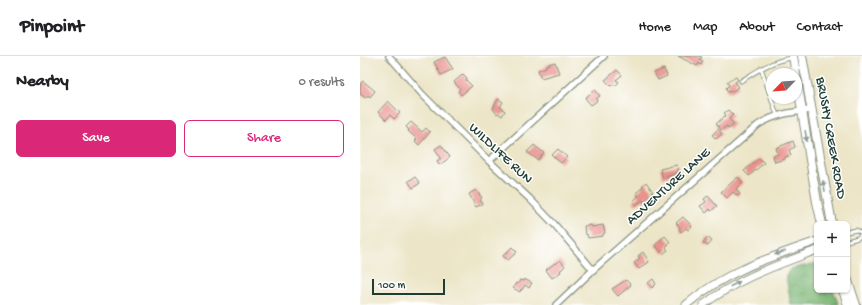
<!DOCTYPE html>
<meta charset="utf-8">
<style>
:root{--surface:#fff;--page:#f2f2f2;--text:#202124;--muted:#757577;--line:#e0e0e0;--accent:#db2777}
body{margin:0;font-family:"Gochi Hand",sans-serif;background:var(--page);color:var(--text)}
.controls{position:absolute;right:12px;bottom:12px;display:grid;overflow:hidden;border-radius:6px;box-shadow:0 1px 3px #0004}
.controls button{width:36px;height:36px;display:grid;place-items:center;padding:0;border:0;border-bottom:1px solid var(--line);background:var(--surface);color:var(--text);font:20px sans-serif}
.compass{position:absolute;left:406px;top:12px;width:36px;height:36px;border-radius:50%;background:var(--surface);box-shadow:0 1px 3px #0004;rotate:245deg}
.scale{position:absolute;left:12px;bottom:10px;width:73px;box-sizing:border-box;padding-left:4px;border:2px solid #1f3d34;border-top:0;font-size:11px;line-height:14px;white-space:nowrap;color:#1f3d34;-webkit-text-stroke:3px #fff;paint-order:stroke}
.list{margin:0;padding:0;list-style:none}
h2{display:flex;justify-content:space-between;align-items:center;height:52px;margin:0;padding:0 16px;font-size:17px}
h2 small{font-size:13px;font-weight:400;color:var(--muted)}
.actions{display:flex;gap:8px;padding:12px 16px}
.actions a{flex:1;padding:9px 0;border:1px solid var(--accent);border-radius:6px;text-align:center;font-size:14px;color:var(--accent)}
.actions .main{background:var(--accent);color:#fff}
.map{position:relative;flex:none;width:502px;height:249px;overflow:hidden}
header{display:flex;align-items:center;gap:24px;box-sizing:border-box;height:56px;padding:0 20px;background:var(--surface);border-bottom:1px solid var(--line)}
header strong{font-size:19px}
nav{display:flex;gap:22px;margin-inline-start:auto;font-size:14px}
main{display:flex}
aside{flex:1;background:var(--surface)}
.map>svg:first-child{display:block}
</style>
<header>
<strong>Pinpoint</strong>
<nav><a>Home</a><a>Map</a><a>About</a><a>Contact</a></nav>
</header>
<main>
<aside>
<h2>Nearby<small>0 results</small></h2>
<ul class="list">
</ul>
<div class="actions"><a class="main">Save</a><a>Share</a></div>
</aside>
<div class="map">
<svg width="502" height="249" viewBox="0 0 502 249">
<defs>
<pattern id="forest-crowns" width="20" height="18" patternUnits="userSpaceOnUse"><rect width="20" height="18" fill="#7ab472"/><path d="M2 6a3 3 0 1 1 6 0M12 15a3 3 0 1 1 6 0" fill="none" stroke="#63945e"/></pattern>
</defs>
<rect width="100%" height="100%" fill="#fff"/>
<filter id="ink" filterUnits="userSpaceOnUse"><feTurbulence type="fractalNoise" baseFrequency=".025" numOctaves="2"/><feDisplacementMap in="SourceGraphic" scale="8" xChannelSelector="R" yChannelSelector="G"/><feConvolveMatrix kernelMatrix="1 2 1 2 8 2 1 2 1" color-interpolation-filters="sRGB"/></filter>
<filter id="wash" filterUnits="userSpaceOnUse"><feTurbulence type="fractalNoise" baseFrequency=".012" numOctaves="4" result="noise"/><feDisplacementMap in="SourceGraphic" scale="16" xChannelSelector="R" yChannelSelector="G"/><feGaussianBlur stdDeviation="0.9" result="paint"/><feColorMatrix in="noise" values="0 0 0 0 0 0 0 0 0 0 0 0 0 0 0 0 0 1.4 0 .05"/><feComposite in="paint" operator="in"/></filter>
<g filter="url(#wash)">
<rect width="100%" height="100%" fill="#ece5c7"/>
<path fill="url(#forest-crowns)" stroke="#4c7853" d="M457 207V234H473L479 249H431L426 220 430 213Z"/>
<g id="blocks">
<g fill="#ea918d">
<path d="M318 0H339L342 1 340 4 343 5 341 9 339 7 337 10Z"/>
<path d="M85 1 93 13 81 19 74 6Z"/>
<path d="M195 6 199 17 181 22 178 14 186 11V9Z"/>
<path d="M304 13 307 20 298 24 294 17Z"/>
<path d="M257 14 262 19 256 24 259 26 255 30 254 28 251 30 245 24Z"/>
<path d="M103 18 107 22 106 24 112 30 101 39 98 35 100 33 94 26Z"/>
<path d="M376 21 378 24 375 26 379 31 371 36V35L368 36 366 32 369 29 367 26Z"/>
<path d="M3 25 15 35 10 41 8 39 6 42 0 38V29Z"/>
<path d="M235 34 240 40 236 43 237 45 231 49 225 42Z"/>
<path d="M138 43 143 46 140 51 145 55 142 60 138 57 137 58 133 53Z"/>
<path d="M28 45 40 57 34 63 30 59 26 64 18 56Z"/>
<path d="M368 54 373 59 369 63 374 68 369 73 367 70 361 74 356 68 366 59 364 57Z"/>
<path d="M51 66 62 76 66 72 70 76 59 89 55 85 57 83 48 75 49 74 46 71Z"/>
<path d="M358 73 362 78 356 83 352 79Z"/>
<path d="M433 85 435 91 429 94 431 99 425 101V103L415 106 413 100 418 98 416 92Z"/>
<path d="M81 89 90 101 80 109 77 105 81 102 75 93Z"/>
<path d="M174 89 184 97 178 104 167 96Z"/>
<path d="M198 93 207 101 201 107 192 99Z"/>
<path d="M399 102 404 107 389 120 384 115Z"/>
<path d="M317 109 319 116 303 122 300 113Z"/>
<path d="M55 121 60 127 53 132 48 125Z"/>
<path d="M378 121 383 127 376 133 380 138 377 140 373 136 367 142 361 136Z"/>
<path d="M286 126 293 136 284 146 283 144 276 149 273 145 279 140 276 137 283 131 282 130Z"/>
<path d="M116 134 122 142 120 144 123 148 116 151 109 138Z"/>
<path d="M348 140 357 150 351 155 350 153 346 157 340 150 346 146 344 143Z"/>
<path d="M323 161 332 170 328 174 326 172 321 176 319 173 320 171 316 167Z"/>
<path d="M231 169 232 171 243 169 245 177 243 178V180L228 182 227 178H225L224 170Z"/>
<path d="M305 180 310 186 307 190 306 192 308 194 303 198 295 189Z"/>
<path d="M347 181 352 185 348 190 343 187Z"/>
<path d="M152 191 157 196 148 204 143 200Z"/>
<path d="M283 196 289 206 279 213 274 207 280 202 278 200Z"/>
<path d="M200 204 205 210 200 215 201 216 192 222 186 214 195 207 196 208Z"/>
<path d="M164 223 172 227 169 232 165 229 162 234 161 233 160 236 153 232 156 227 158 228 160 224 163 225Z"/>
<path d="M293 223 296 228 292 232 288 227Z"/>
<path d="M266 224 271 229 258 240 252 233Z"/>
</g>
</g>
</g>
<g filter="url(#ink)">
<use href="#blocks" fill-opacity="0" stroke="#86917e" stroke-width="1"/>
<g fill="none" stroke-linecap="round" stroke-linejoin="round">
<g stroke="#86917e" stroke-width="5">
<g id="service">
<path d="M401 12 417 59"/>
<path d="M381 25C397 15 413 4 432 2"/>
<path d="M487 176 496 174 502 177"/>
<path d="M487 185 498 182 502 178"/>
</g>
</g>
<g stroke="#86917e" stroke-width="8">
<g id="minor">
<path d="M29 0 62 38 129 105 170 143 195 169 233 214"/>
<path d="M129 105 244 0"/>
<path d="M196 249 233 214 398 69C415 58 432 56 451 54"/>
</g>
</g>
<g stroke="#86917e" stroke-width="9">
<g id="tertiary">
<path d="M326 249C364 216 410 201 457 185"/>
<path d="M343 249C379 222 415 210 457 194"/>
</g>
</g>
<g stroke="#86917e" stroke-width="10">
<g id="secondary">
<path d="M433 0 457 146 462 168"/>
<path d="M442 0 472 168"/>
<path d="M487 222 496 249"/>
<path d="M483 234 488 249"/>
</g>
</g>
<use href="#service" stroke="#fff" stroke-width="3"/>
<use href="#minor" stroke="#fff" stroke-width="5.5"/>
<use href="#tertiary" stroke="#fff" stroke-width="7"/>
<use href="#secondary" stroke="#fff" stroke-width="8"/>
</g>
<defs><path id="oneway-solid" d="M-6-.8H1V-3.2L6.5 0L1 3.2V.8H-6Z"/></defs>
<g fill="#8f9e9a">
<use href="#oneway-solid" transform="translate(446 80) rotate(81)"/>
<use href="#oneway-solid" transform="translate(464 130) rotate(-101)"/>
<use href="#oneway-solid" transform="translate(420 197) rotate(161)"/>
<use href="#oneway-solid" transform="translate(375 228) rotate(-28)"/>
</g>
</g>
<g text-anchor="middle" dominant-baseline="central" stroke-width="3" stroke-linejoin="round" paint-order="stroke">
<g font-size="14" fill="#1f3d34" stroke="#fff">
<text transform="translate(470 82) rotate(80)">BRUSHY CREEK ROAD</text>
<text transform="translate(140 98) rotate(43)">WILDLIFE RUN</text>
<text transform="translate(309 131) rotate(-42)">ADVENTURE LANE</text>
</g>
</g>
</svg>
<div class="controls">
<button>+</button>
<button>−</button>
</div>
<svg class="compass" viewBox="-18 -18 36 36"><path d="M0-13l5 13h-10z" fill="#e53935"/><path d="M0 13l5-13h-10z" fill="#757577"/></svg>
<div class="scale">100 m</div>
</div>
</main>
